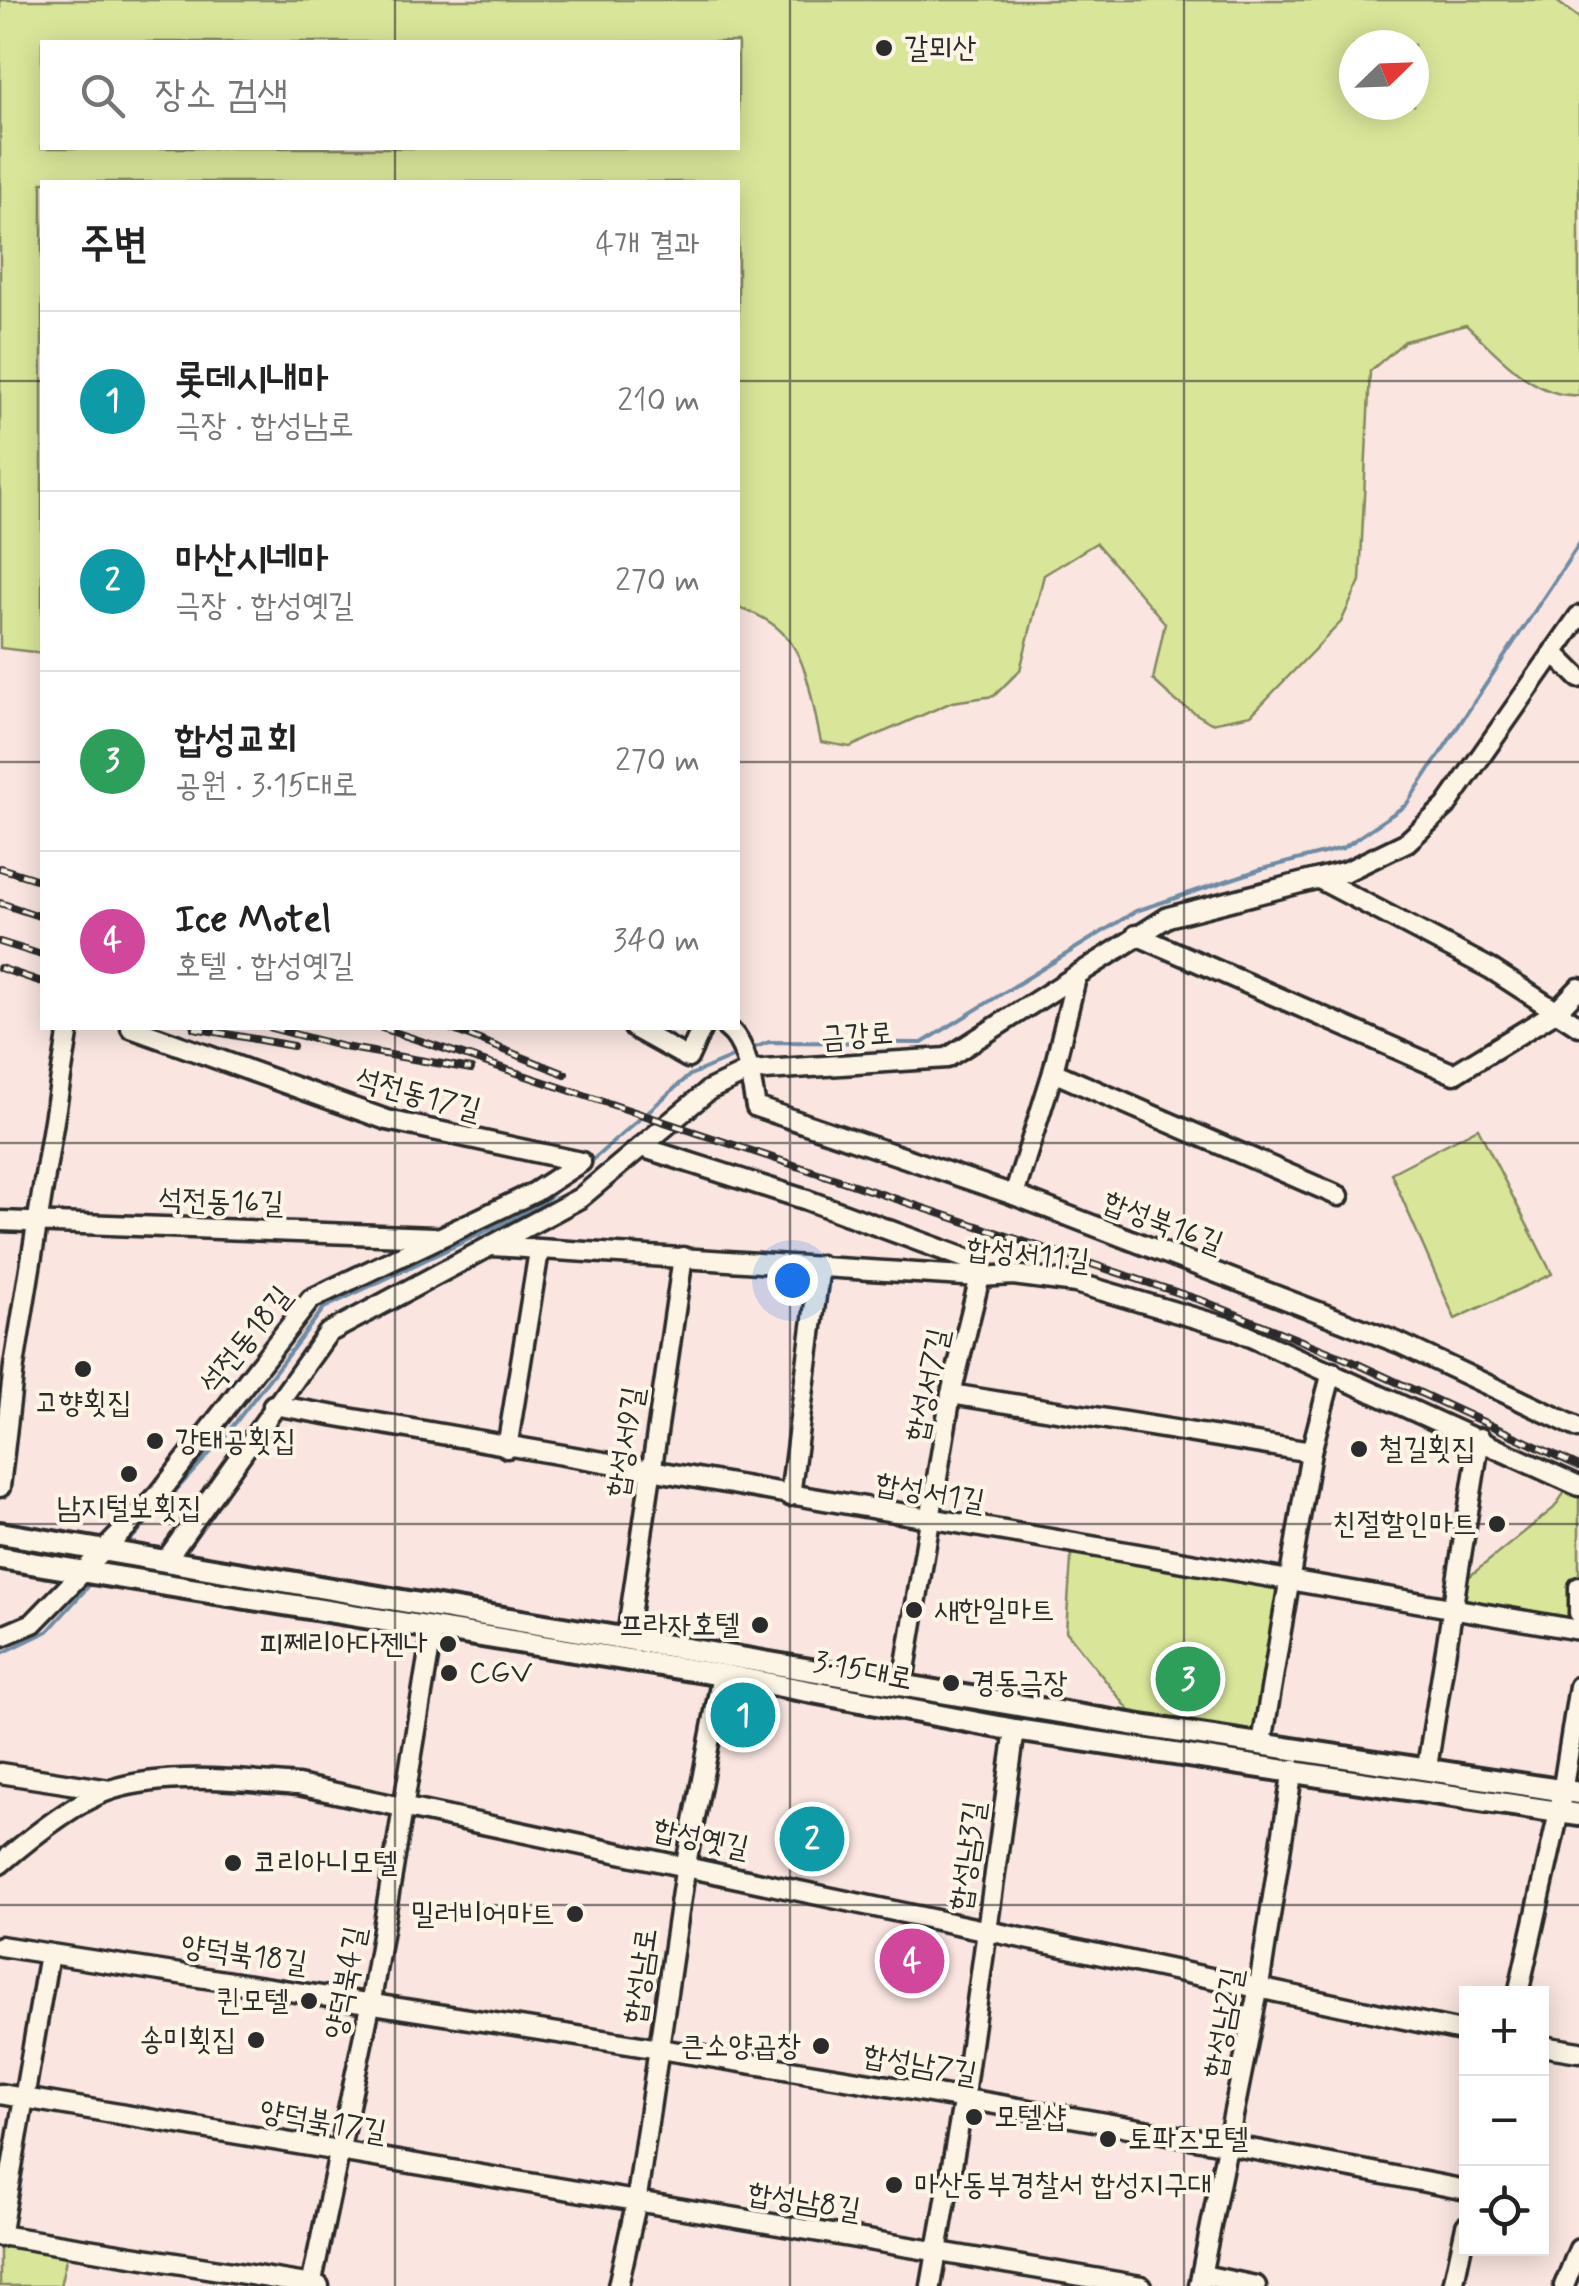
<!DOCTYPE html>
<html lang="ko">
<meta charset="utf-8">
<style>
:root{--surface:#fff;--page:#f6f6f6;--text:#222;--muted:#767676;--line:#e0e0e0;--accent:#2b2b2b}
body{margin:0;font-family:Mynerve,"Poor Story",sans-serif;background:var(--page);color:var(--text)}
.controls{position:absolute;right:30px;bottom:30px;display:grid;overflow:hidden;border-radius:0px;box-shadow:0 5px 25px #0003}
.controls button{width:90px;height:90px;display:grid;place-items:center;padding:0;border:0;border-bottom:2px solid var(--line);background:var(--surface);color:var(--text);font:50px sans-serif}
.compass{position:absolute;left:1339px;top:30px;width:90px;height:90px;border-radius:50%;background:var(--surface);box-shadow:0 5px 25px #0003;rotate:67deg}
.you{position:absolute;left:792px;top:1280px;width:35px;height:35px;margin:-25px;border:8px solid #fff;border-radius:50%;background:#1a73e8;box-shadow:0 0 0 15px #1a73e833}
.badge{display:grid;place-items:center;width:65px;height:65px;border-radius:50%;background:var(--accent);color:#fff;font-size:32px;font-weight:700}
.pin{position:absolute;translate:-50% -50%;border:5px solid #fff;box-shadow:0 2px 10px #0006}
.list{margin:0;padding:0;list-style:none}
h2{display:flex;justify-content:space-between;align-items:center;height:130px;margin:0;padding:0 40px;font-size:42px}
h2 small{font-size:32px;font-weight:400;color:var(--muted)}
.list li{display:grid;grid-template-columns:65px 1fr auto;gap:30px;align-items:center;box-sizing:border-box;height:180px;padding:0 40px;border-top:2px solid var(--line)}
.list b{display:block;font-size:38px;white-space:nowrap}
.list p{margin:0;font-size:32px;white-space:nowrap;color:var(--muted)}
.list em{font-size:32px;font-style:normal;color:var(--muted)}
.icon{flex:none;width:55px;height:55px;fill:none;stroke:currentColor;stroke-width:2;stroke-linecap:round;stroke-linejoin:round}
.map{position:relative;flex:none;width:1579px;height:2286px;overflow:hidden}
.search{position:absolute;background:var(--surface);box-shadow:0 5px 25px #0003;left:40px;top:40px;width:700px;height:110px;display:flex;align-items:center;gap:25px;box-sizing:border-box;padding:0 35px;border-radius:0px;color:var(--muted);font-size:38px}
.panel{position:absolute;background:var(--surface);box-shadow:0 5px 25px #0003;left:40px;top:180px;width:700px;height:850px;border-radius:0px}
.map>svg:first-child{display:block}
</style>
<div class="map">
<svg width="1579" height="2286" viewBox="0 0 1579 2286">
<rect width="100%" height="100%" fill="#fae5e0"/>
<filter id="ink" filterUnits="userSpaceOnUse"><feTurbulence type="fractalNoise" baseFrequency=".01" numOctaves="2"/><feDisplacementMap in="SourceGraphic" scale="20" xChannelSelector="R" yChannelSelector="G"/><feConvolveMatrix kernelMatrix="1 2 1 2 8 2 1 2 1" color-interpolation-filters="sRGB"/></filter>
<g filter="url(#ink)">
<g fill="#d9e699" stroke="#828862" stroke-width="2.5" fill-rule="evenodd">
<path d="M0 0H1555L1579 18V395C1534 399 1497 353 1466 325L1405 341 1370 371 1360 581 1341 622 1251 715 1211 723 1177 702 1153 680 1165 623 1096 543 1044 575 1020 670 994 696 952 702 850 747 821 742C807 681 807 627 738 608V182H42V653L0 648ZM738 42V148H42V42ZM1414 45V105H1354V45Z"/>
<path d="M1478 1128 1552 1274 1455 1319 1391 1173Z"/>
<path d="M1569 1486H1579V1630L1450 1609 1456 1576H1470L1554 1508Z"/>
<path d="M1072 1545 1288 1582 1262 1743 1142 1726 1066 1631Z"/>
<path d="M0 2235 69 2246 60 2286H0Z"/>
</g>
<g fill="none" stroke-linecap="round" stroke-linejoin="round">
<g stroke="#6e8ca5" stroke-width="4">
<path d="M751 1049 769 1042 922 1043 1136 911 1262 869 1343 848 1406 805 1579 544"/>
<path d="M589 1163 690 1075 737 1055"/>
<path d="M125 1546 222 1440 324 1308 539 1206 570 1179"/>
<path d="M0 1654 48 1631 95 1579"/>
</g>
<g stroke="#2b2b2b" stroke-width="25">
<g id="minor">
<path d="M1553 652 1579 678"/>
<path d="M1319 879 1491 969 1579 1026"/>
<path d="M1136 935 1454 1074 1557 1011 1579 988"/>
<path d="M131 1028 387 1120 581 1162"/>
<path d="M634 1028 688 1058 702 1028"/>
<path d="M727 1028C748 1043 751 1083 756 1107L1014 1195 1399 1343 1579 1428"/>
<path d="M1053 1072 1339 1196"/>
<path d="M641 1147 807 1200 970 1260 980 1277 951 1394 903 1682"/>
<path d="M1014 1195 1053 1072 1076 978"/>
<path d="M0 1221 434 1237"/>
<path d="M492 1246 980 1277 1013 1275 1076 1283 1233 1329 1579 1486"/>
<path d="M951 1394 1311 1452"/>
<path d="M273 1405 1579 1630"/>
<path d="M507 1448 539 1251"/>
<path d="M0 1487 14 1366 69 1028"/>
<path d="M790 1496 820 1265"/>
<path d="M166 1560 328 1333 580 1198 709 1090 749 1071 947 1058 1168 917 1347 871 1407 842 1446 806 1579 616"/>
<path d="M1579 1587V1613"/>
<path d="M627 1636 683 1257"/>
<path d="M0 1637 33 1623 159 1494 311 1299 535 1192 581 1162"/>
<path d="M1262 1743 1311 1452 1332 1372"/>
<path d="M1427 1767 1480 1438"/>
<path d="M0 1773 110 1790"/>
<path d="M0 1864C29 1839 74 1802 110 1790 167 1772 239 1780 298 1785L1466 2032"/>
<path d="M0 1946C490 2023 980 2094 1466 2190"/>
<path d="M1518 1994 1559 1812 1579 1686"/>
<path d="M1542 2046 1579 2052"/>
<path d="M0 2094 1141 2286"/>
<path d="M0 2235 319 2286"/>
<path d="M0 2237 49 1954"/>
<path d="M1203 2275 1256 2286"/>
<path d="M311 2286 371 2001 433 1628"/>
<path d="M618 2286 636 2204 686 1864 722 1675"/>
<path d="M931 2286 963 2102 1015 1730"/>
<path d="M1199 2286 1259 1986 1293 1769"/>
<path d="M1453 2286 1466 2226"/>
<path d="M1564 2286 1579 2249"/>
</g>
</g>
<g stroke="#2b2b2b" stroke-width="28">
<g id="major">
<path d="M0 1533 1142 1726 1579 1793"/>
<path d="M0 1558 722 1675 1015 1730 1579 1815"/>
</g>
</g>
<use href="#minor" stroke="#fcf5e5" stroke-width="18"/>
<use href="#major" stroke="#fcf5e5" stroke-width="20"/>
<g stroke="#2b2b2b" stroke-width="8">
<g id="rail">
<path d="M0 868 42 881"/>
<path d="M0 903 42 917"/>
<path d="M0 942 42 955"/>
<path d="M0 968 42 982"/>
<path d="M194 1028 293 1046"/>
<path d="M271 1028 344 1047 471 1069"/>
<path d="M382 1028 1203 1301 1351 1361 1579 1466"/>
<path d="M449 1028 565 1074"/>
</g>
</g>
<use href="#rail" stroke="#fcf5e5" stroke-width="4" stroke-dasharray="11" stroke-linecap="butt"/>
</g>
</g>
<path fill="none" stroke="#2b2b2b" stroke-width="2.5" stroke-opacity="0.55" d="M395 0V42M790 0V2286M1184 0V2286M395 148V182M0 381H42M738 381H1579M0 762H42M738 762H1579M395 1028V2286M0 1143H1579M0 1524H1579M0 1905H1579"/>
<g fill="#2b2b2b" stroke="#fcf5e5" stroke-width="4">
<circle cx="884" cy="48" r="10"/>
<circle cx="83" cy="1369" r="10"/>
<circle cx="155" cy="1441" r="10"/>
<circle cx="1359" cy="1449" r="10"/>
<circle cx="129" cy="1474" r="10"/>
<circle cx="1497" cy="1524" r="10"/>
<circle cx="914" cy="1610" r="10"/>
<circle cx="760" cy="1625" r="10"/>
<circle cx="448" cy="1644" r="10"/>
<circle cx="449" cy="1673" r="10"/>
<circle cx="951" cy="1683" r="10"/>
<circle cx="233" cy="1863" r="10"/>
<circle cx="575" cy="1914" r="10"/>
<circle cx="309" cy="2001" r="10"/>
<circle cx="256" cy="2040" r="10"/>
<circle cx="821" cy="2046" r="10"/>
<circle cx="974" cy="2117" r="10"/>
<circle cx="1108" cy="2139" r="10"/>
<circle cx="894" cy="2185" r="10"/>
</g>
<g text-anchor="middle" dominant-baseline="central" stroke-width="8" stroke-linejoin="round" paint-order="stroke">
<g font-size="30" fill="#2b2b2b" stroke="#fcf5e5" text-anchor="start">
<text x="904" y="48">갈뫼산</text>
<text x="83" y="1403" text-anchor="middle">고향횟집</text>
<text x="175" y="1441">강태공횟집</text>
<text x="1379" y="1449">철길횟집</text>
<text x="129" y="1508" text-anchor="middle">남지털보횟집</text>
<text x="1477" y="1524" text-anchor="end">친절할인마트</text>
<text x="934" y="1610">새한일마트</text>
<text x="740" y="1625" text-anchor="end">프라자호텔</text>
<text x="428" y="1644" text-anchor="end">피쩨리아다젠나</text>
<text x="469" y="1673">CGV</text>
<text x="971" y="1683">경동극장</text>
<text x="253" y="1863">코리아니모텔</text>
<text x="555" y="1914" text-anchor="end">밀러비어마트</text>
<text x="289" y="2001" text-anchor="end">퀸모텔</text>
<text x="236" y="2040" text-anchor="end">송미횟집</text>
<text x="801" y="2046" text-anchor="end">큰소양곱창</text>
<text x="994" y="2117">모텔샵</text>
<text x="1128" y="2139">토파즈모텔</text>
<text x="914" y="2185">마산동부경찰서 합성지구대</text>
</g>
<g font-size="30" fill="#2b2b2b" stroke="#fcf5e5">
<text transform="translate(857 1036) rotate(-4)">금강로</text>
<text transform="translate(418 1095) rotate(15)">석전동17길</text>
<text transform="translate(221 1202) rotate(2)">석전동16길</text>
<text transform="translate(1163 1223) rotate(21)">합성북16길</text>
<text transform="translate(1028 1255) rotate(6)">합성서11길</text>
<text transform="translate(246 1340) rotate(-51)">석전동18길</text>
<text transform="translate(928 1385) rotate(-78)">합성서7길</text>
<text transform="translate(626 1442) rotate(-81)">합성서9길</text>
<text transform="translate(930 1493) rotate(10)">합성서1길</text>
<text transform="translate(863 1671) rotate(11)">3·15대로</text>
<text transform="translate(701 1839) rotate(12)">합성옛길</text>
<text transform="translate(968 1856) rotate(-82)">합성남3길</text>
<text transform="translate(244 1955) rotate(8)">양덕북18길</text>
<text transform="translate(641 1976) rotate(-82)">합성남로</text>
<text transform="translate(346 1983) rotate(-79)">양덕북4길</text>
<text transform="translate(1224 2023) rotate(-80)">합성남2길</text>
<text transform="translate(920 2065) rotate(10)">합성남7길</text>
<text transform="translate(323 2122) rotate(10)">양덕북17길</text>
<text transform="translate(804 2202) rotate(9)">합성남8길</text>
</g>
</g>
</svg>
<div class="controls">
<button>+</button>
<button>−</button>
<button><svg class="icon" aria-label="locate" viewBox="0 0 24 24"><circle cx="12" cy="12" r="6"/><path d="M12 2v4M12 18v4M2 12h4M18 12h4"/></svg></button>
</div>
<svg class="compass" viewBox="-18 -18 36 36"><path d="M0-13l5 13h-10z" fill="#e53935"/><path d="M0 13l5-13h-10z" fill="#767676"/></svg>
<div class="you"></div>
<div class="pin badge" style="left:743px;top:1715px;background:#0f9aa8">1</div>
<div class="pin badge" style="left:812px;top:1839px;background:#0f9aa8">2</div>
<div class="pin badge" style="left:1188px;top:1679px;background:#2e9e5b">3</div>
<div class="pin badge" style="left:912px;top:1961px;background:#d1479c">4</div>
<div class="search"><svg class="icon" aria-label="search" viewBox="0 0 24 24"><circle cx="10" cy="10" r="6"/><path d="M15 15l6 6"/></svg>장소 검색</div>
<section class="panel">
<h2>주변<small>4개 결과</small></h2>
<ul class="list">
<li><span class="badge" style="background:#0f9aa8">1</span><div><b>롯데시내마</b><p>극장 · 합성남로</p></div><em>210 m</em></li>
<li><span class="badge" style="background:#0f9aa8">2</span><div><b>마산시네마</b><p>극장 · 합성옛길</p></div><em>270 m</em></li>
<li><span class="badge" style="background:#2e9e5b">3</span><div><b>합성교회</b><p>공원 · 3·15대로</p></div><em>270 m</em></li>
<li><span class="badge" style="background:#d1479c">4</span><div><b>Ice Motel</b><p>호텔 · 합성옛길</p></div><em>340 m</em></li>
</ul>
</section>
</div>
